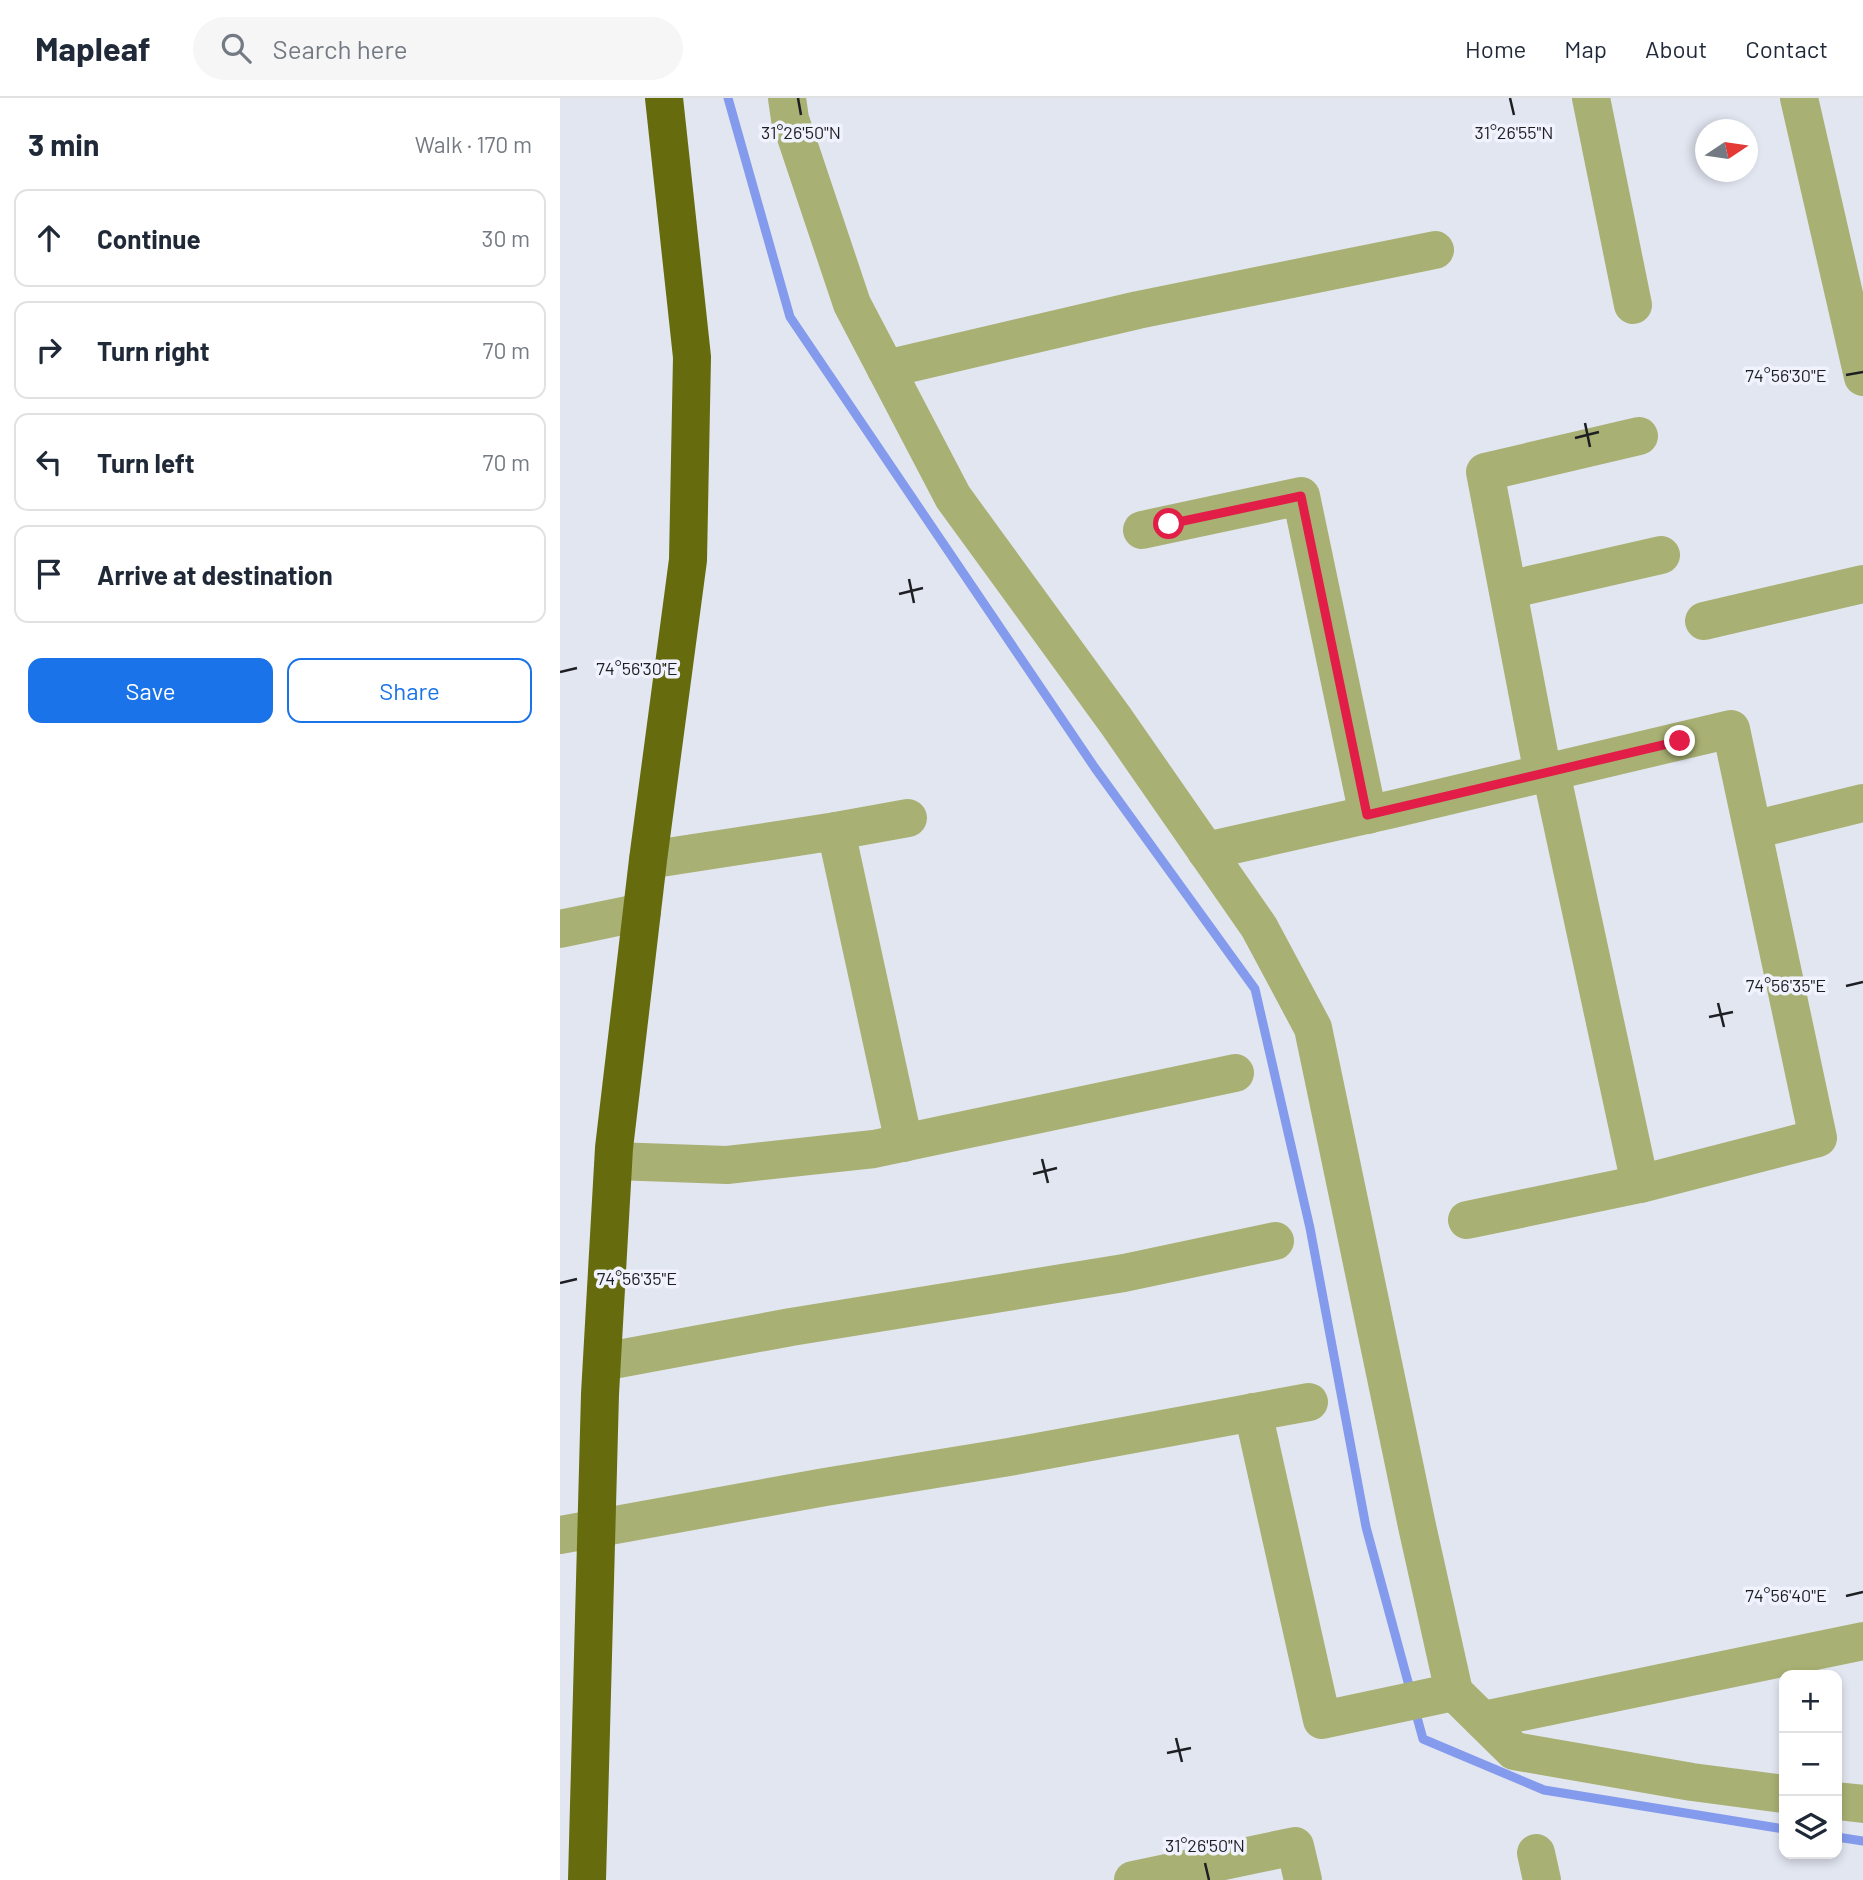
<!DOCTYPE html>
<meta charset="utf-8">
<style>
:root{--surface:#fff;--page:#f6f6f7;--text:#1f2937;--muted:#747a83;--line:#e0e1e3;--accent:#1a73e8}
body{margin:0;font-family:Barlow,sans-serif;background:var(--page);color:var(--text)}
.controls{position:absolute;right:21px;bottom:21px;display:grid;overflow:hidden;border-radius:14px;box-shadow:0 4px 10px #0003}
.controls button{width:63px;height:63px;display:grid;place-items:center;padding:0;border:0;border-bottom:2px solid var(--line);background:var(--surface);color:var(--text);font:35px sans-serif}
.compass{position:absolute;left:1135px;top:21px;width:63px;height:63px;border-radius:50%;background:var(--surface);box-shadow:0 4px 10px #0003;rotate:77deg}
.stop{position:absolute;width:21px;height:21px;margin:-16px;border:5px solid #e11d48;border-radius:50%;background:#fff}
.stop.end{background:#e11d48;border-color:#fff;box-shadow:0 2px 7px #0008}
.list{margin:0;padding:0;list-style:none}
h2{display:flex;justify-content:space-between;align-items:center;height:91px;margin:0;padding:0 28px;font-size:30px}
h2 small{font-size:23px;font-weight:400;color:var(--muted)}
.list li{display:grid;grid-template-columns:46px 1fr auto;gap:21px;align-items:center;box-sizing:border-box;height:98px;margin:0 14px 14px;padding:0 14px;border:2px solid var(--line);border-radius:14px}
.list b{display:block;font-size:26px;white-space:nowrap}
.list em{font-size:23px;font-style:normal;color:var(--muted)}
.actions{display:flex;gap:14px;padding:21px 28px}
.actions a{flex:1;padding:16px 0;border:2px solid var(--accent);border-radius:14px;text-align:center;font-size:24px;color:var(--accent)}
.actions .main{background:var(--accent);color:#fff}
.icon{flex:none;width:38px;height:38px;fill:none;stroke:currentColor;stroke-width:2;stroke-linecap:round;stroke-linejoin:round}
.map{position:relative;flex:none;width:1303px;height:1782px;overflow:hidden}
header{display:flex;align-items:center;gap:42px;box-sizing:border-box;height:98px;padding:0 35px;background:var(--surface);border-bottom:2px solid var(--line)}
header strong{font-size:33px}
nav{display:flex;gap:38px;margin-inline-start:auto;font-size:24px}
.search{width:490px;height:63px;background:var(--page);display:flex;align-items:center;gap:18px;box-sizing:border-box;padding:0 24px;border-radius:38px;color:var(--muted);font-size:26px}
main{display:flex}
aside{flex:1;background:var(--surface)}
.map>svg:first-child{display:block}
</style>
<header>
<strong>Mapleaf</strong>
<div class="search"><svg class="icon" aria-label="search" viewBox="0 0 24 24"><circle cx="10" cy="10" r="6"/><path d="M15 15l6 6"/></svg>Search here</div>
<nav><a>Home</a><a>Map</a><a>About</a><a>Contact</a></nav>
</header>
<main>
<aside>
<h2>3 min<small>Walk · 170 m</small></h2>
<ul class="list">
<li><svg class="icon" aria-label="ahead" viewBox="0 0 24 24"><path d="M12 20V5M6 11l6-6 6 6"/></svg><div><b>Continue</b></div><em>30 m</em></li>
<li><svg class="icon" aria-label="right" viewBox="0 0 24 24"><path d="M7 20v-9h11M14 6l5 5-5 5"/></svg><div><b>Turn right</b></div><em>70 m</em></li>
<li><svg class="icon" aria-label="left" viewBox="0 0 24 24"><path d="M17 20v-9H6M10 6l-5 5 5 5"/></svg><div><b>Turn left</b></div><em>70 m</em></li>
<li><svg class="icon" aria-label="arrive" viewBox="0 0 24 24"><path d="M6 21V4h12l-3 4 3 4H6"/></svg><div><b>Arrive at destination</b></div></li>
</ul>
<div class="actions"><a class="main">Save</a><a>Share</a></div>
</aside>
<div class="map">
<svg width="1303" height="1782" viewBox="0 0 1303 1782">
<rect width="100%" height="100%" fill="#e2e6f1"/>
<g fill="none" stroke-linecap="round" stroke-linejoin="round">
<g stroke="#849bed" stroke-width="9">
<path d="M168 0 230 219 535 670 695 891 750 1130 806 1429 851 1595"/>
<path d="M855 1612 863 1641 984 1692 1224 1731"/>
<path d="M1277 1739 1303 1743"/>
</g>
<g stroke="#a9b073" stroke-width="38">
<path d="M227 0 230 21 292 206 393 399 556 623 699 829 753 930 857 1428 894 1594 954 1653 1132 1684 1224 1696"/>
<path d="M1031 0 1073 207"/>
<path d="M1239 0 1303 279"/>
<path d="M326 271 578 212 875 152"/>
<path d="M582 432 741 398 808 717"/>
<path d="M948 492 1101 457"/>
<path d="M1144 523 1303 486"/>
<path d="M991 674 1080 1086"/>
<path d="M983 676 925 374 1079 338"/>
<path d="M1193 732 1303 705"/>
<path d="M276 733 348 720"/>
<path d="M646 753 833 711 1171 631 1258 1040 1080 1086 907 1122"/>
<path d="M88 762 276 733 344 1045"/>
<path d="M0 831 82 814"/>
<path d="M54 1063 167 1067 314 1051 675 975"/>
<path d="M42 1264 231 1229 564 1175 715 1143"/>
<path d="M693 1314 762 1622 894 1594"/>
<path d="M0 1437 265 1389 449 1359 749 1304"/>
<path d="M923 1622 1303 1543"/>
<path d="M1277 1703 1303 1706"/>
<path d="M976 1755 982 1782"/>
<path d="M573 1782 735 1748 743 1782"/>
</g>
<path stroke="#666c0d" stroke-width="38" d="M27 1782 40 1296 54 1050 88 762 128 462 132 259 104 0"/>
</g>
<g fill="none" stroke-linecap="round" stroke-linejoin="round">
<path stroke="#e11d48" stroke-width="9" d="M609 426 741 398 807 717 1120 643"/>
</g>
<path fill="none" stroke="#1e1f23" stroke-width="2.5" d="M238 0 241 17M950 0 954 17M1286 277 1303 274M1025 325 1030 349M1015 340 1039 334M349 481 354 505M339 496 363 490M0 574 17 570M1286 888 1303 884M1158 905 1164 929M1149 919 1173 914M482 1061 488 1085M473 1076 497 1070M0 1185 17 1181M1286 1498 1303 1494M616 1640 622 1664M607 1655 631 1650M645 1765 649 1782"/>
<g font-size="18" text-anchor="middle" fill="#1e1f23" stroke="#f0f3fe" stroke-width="7" stroke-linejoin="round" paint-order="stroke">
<text x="241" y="41">31°26'50"N</text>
<text x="954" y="41">31°26'55"N</text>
<text x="1226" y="284">74°56'30"E</text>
<text x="77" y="577">74°56'30"E</text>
<text x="1226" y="894">74°56'35"E</text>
<text x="77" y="1187">74°56'35"E</text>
<text x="1226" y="1504">74°56'40"E</text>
<text x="645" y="1754">31°26'50"N</text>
</g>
</svg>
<div class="controls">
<button>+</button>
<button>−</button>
<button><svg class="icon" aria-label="layers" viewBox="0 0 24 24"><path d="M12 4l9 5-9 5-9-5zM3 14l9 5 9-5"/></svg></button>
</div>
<svg class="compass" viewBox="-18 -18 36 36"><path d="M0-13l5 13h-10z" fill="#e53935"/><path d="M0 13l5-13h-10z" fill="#747a83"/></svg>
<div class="stop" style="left:609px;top:426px"></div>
<div class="stop end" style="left:1120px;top:643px"></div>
</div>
</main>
